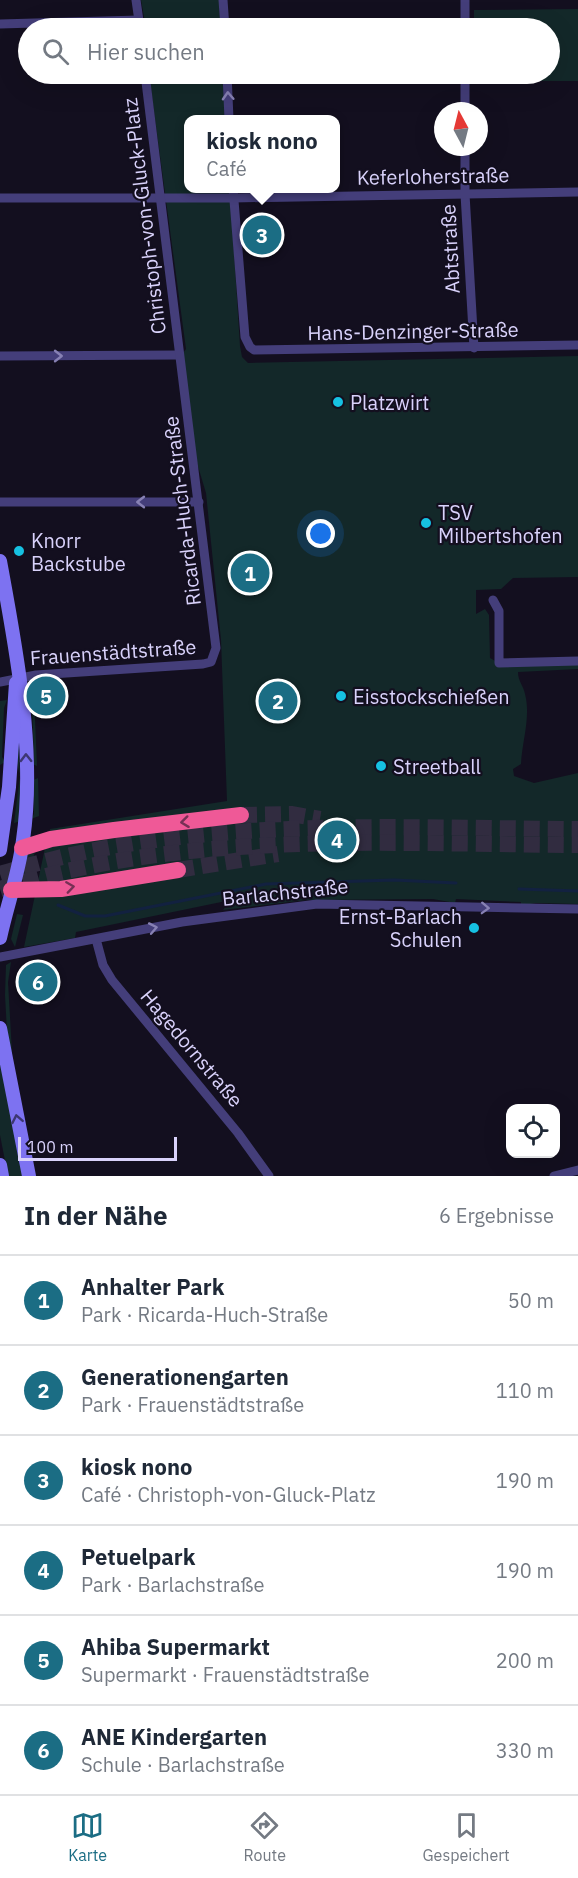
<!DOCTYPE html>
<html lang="de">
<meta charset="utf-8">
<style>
:root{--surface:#fff;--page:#f6f6f7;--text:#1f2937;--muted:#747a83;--line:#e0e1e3;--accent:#1b6d84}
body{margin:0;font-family:"IBM Plex Sans",sans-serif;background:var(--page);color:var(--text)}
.controls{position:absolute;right:18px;bottom:18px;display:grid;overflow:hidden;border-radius:12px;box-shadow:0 6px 24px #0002}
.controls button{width:54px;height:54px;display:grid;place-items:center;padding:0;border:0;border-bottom:2px solid var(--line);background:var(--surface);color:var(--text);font:30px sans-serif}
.compass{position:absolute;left:434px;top:102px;width:54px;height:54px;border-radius:50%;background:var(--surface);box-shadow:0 6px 24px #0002;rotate:353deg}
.scale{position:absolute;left:18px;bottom:15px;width:159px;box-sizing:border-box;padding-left:6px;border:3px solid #d9d2fb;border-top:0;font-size:16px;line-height:21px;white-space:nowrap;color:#d9d2fb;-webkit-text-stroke:4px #130f1f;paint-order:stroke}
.you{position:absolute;left:321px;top:534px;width:21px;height:21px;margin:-15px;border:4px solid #fff;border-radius:50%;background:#1a73e8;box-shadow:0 0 0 9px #1a73e833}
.badge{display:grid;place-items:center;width:39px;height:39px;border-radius:50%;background:var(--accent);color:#fff;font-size:20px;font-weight:700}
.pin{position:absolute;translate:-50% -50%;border:3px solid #fff;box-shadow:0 2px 6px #0006}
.popup{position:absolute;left:184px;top:115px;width:156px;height:78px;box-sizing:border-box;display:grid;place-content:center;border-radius:12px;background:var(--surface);filter:drop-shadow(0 2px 4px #0005);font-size:20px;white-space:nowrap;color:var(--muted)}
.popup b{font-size:22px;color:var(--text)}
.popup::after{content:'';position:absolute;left:50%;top:100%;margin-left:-12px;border:12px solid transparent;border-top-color:var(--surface)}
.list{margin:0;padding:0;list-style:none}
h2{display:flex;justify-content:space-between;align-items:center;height:78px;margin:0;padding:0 24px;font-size:26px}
h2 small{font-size:20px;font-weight:400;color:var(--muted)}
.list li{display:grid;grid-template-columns:39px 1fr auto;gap:18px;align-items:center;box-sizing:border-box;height:90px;padding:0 24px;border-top:2px solid var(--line)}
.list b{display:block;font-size:22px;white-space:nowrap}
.list p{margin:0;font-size:20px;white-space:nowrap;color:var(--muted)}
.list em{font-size:20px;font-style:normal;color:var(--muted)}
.icon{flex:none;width:33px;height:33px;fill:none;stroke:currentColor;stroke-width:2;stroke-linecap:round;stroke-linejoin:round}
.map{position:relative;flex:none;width:578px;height:1176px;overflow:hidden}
.search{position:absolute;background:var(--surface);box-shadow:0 6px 24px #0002;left:18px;right:18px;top:18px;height:66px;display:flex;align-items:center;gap:15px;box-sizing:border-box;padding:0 21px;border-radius:33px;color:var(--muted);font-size:22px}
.sheet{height:618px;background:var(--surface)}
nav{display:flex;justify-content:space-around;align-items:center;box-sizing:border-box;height:84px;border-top:2px solid var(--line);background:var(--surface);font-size:16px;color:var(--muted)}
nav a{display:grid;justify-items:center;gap:3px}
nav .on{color:var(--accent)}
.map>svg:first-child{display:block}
</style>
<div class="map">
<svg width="578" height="1176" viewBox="0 0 578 1176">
<rect width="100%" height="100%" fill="#130f1f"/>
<g fill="#132829">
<path d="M141 0H219L221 28H146Z"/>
<path d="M578 9V81H510V74H550V28H474V10Z"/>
<path d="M149 74H225L228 119H188V188L230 189 240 346 242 357 248 363 578 356V577L513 578 501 589 476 590V614L485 609 489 615 490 658 504 666 578 664V669L518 672C518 681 523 685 525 694 531 717 522 741 521 764L513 769 514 776 534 783 578 773V904L536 903 521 906V902L456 899 455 903 433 899 306 900 223 910 231 900 76 932 75 938 24 947 45 848 115 822 49 832 50 829 227 801 221 640 206 493 197 463 181 356 186 349Z"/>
<path d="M34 696 37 766 30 763 34 761 32 703 28 697Z"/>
<path d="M7 700 4 708 2 757 5 762 0 765V701Z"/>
<path d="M18 712 21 821 14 823 20 775 15 755Z"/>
<path d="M38 778 39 816 31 819 34 814 33 785 31 781Z"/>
<path d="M35 851 28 882 20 878 26 855Z"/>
<path d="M17 914 23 915 15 947 11 939Z"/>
<path d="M11 962 8 982 12 1052 8 1050 5 995 6 965Z"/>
<path d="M0 1054 23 1176H8L0 1135Z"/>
</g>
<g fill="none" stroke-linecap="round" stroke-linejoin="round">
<g stroke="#122140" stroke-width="3">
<path d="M519 889 578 891"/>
<path d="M58 905 85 916H105L266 884 394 880 456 883"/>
</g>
<g stroke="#312c40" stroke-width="16" stroke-dasharray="16 8" stroke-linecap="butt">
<path d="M241 815 291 814 320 819"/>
<path d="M178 870 278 854"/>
<path d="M0 874C187 815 385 828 578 829"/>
<path d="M0 889C187 830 385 844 578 845"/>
</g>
<g stroke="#443e7a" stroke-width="9">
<path d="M136 0 140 28"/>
<path d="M223 0 225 28"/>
<path d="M465 0V28"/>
<path d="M0 24 139 20"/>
<path d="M227 74 229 119"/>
<path d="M465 74V111"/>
<path d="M465 147V194L474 348"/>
<path d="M233 188 245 337 250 347 254 350 578 345"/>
<path d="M0 198H233L578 192"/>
<path d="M0 356 178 355"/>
<path d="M0 502H199"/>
<path d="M493 600 499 611V663L578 661"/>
<path d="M0 682 36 675 203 664 211 662 216 648 145 74"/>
<path d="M96 939 103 965 112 980 238 1133 269 1176"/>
<path d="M0 957 182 922 317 904 578 909"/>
<path d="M554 1176 578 1170"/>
</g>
<g stroke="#7d72f1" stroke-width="14">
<path d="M0 561C16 648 36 751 23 840 19 873 7 905 0 938"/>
<path d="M0 850 9 787 16 683"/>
<path d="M0 1028 29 1176"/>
<path d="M0 1165 2 1176"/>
</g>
<g stroke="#ef5997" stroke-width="16">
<path d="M22 848 51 839 114 830 241 815"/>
<path d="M11 890 61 889 178 870"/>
</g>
</g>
<defs><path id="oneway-chevron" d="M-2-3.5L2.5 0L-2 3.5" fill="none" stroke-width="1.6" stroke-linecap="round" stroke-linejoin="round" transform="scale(1.5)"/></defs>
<g stroke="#8781b4">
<use href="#oneway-chevron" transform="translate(228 96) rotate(-93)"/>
<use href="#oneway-chevron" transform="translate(58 356)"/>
<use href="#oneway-chevron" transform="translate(141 502) rotate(180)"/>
<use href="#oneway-chevron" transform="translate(485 908) rotate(2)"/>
<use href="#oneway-chevron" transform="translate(153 928) rotate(-11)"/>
</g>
<g stroke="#3d3773">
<use href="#oneway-chevron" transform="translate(26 758) rotate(-91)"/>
<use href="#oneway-chevron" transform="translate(17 1119) rotate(-101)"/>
</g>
<g stroke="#763055">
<use href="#oneway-chevron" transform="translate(185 822) rotate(173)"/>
<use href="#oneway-chevron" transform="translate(70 887) rotate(-8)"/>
</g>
<g fill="#16c1e2" stroke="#130f1f" stroke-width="2">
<circle cx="338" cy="402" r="6"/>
<circle cx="426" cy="523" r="6"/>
<circle cx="19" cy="551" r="6"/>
<circle cx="341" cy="696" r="6"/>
<circle cx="381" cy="766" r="6"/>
<circle cx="474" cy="928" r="6"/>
</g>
<g text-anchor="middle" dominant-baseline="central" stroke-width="4.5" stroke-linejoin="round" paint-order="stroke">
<g font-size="20" fill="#d9d2fb" stroke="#130f1f">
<text transform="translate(433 176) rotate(-1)">Keferloherstraße</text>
<text transform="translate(144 216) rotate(-97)">Christoph-von-Gluck-Platz</text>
<text transform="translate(450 249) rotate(-93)">Abtstraße</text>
<text transform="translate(413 331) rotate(-1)">Hans-Denzinger-Straße</text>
<text transform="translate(182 511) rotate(-97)">Ricarda-Huch-Straße</text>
<text transform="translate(113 652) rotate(-4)">Frauenstädtstraße</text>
<text transform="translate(285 892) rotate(-6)">Barlachstraße</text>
<text transform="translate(192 1048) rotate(50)">Hagedornstraße</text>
</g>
<g font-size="20" fill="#d9d2fb" stroke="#130f1f" text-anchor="start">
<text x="350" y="402">Platzwirt</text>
<text x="438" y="512">TSV<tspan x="438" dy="23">Milbertshofen</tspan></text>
<text x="31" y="540">Knorr<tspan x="31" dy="23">Backstube</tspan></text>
<text x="353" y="696">Eisstockschießen</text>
<text x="393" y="766">Streetball</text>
<text x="462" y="916" text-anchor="end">Ernst-Barlach<tspan x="462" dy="23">Schulen</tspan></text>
</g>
</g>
</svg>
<div class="controls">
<button><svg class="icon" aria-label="locate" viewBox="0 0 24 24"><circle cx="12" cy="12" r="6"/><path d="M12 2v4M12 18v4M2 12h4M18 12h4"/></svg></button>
</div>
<svg class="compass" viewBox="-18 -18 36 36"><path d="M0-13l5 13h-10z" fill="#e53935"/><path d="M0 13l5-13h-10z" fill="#747a83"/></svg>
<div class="scale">100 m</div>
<div class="you"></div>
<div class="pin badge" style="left:250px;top:573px">1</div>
<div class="pin badge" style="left:278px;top:701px">2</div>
<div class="pin badge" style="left:262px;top:235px">3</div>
<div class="popup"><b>kiosk nono</b>Café</div>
<div class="pin badge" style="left:337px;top:840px">4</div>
<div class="pin badge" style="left:46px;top:696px">5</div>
<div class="pin badge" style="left:38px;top:982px">6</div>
<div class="search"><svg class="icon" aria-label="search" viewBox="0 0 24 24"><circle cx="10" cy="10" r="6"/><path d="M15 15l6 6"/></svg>Hier suchen</div>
</div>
<section class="sheet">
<h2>In der Nähe<small>6 Ergebnisse</small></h2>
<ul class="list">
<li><span class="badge">1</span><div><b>Anhalter Park</b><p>Park · Ricarda-Huch-Straße</p></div><em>50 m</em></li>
<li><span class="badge">2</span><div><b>Generationengarten</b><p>Park · Frauenstädtstraße</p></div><em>110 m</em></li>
<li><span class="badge">3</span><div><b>kiosk nono</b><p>Café · Christoph-von-Gluck-Platz</p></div><em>190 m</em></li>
<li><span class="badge">4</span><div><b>Petuelpark</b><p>Park · Barlachstraße</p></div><em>190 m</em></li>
<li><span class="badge">5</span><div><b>Ahiba Supermarkt</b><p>Supermarkt · Frauenstädtstraße</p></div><em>200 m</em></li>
<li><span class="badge">6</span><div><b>ANE Kindergarten</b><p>Schule · Barlachstraße</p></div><em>330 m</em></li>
</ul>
</section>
<nav>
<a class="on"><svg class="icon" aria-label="map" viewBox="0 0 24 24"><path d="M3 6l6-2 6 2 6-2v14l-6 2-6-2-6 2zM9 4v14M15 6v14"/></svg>Karte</a>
<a><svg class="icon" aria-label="directions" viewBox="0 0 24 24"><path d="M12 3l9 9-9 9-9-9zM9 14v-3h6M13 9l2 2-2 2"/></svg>Route</a>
<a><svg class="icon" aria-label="saved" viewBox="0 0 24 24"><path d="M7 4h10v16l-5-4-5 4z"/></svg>Gespeichert</a>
</nav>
